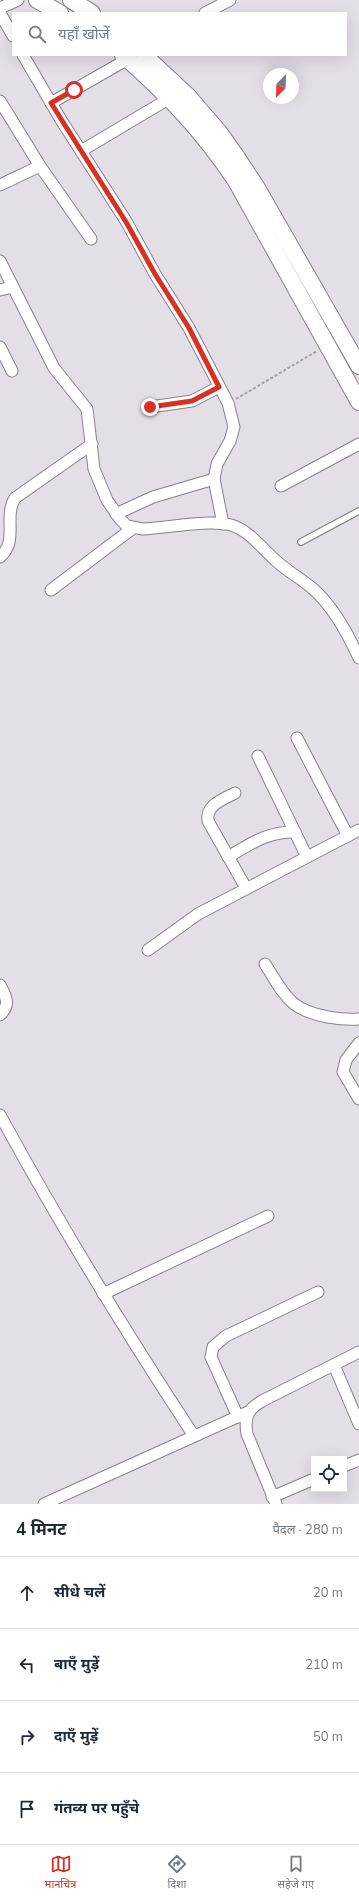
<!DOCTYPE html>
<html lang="hi">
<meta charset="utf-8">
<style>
:root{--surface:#fff;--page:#f6f6f7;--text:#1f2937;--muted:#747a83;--line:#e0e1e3;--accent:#d93025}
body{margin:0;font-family:"Nunito Sans","Noto Sans Devanagari",sans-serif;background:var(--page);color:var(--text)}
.controls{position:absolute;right:12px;bottom:12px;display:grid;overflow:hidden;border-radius:0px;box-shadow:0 4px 16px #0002}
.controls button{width:36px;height:36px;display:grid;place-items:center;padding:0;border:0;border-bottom:1px solid var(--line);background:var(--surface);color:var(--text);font:20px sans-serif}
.compass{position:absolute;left:263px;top:68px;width:36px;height:36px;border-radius:50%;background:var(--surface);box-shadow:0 4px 16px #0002;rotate:203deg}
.stop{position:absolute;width:12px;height:12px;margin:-9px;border:3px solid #d93025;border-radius:50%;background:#fff}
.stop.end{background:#d93025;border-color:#fff;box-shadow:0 1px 4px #0008}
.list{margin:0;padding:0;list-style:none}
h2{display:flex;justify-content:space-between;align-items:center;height:52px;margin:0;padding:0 16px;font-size:17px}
h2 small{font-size:13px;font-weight:400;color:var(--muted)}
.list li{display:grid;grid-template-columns:26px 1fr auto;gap:12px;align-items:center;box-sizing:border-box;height:72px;padding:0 16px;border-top:1px solid var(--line)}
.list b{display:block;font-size:15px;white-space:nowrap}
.list em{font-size:13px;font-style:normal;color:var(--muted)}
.icon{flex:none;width:22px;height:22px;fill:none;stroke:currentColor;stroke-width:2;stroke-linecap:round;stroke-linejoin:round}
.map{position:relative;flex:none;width:359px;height:1504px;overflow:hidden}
.search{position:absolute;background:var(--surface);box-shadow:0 4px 16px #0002;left:12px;right:12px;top:12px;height:44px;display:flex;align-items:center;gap:10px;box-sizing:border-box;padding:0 14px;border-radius:0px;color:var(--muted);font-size:15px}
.sheet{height:340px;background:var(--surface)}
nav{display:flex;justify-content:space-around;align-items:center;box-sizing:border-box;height:56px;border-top:1px solid var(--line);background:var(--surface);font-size:11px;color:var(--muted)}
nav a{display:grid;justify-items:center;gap:2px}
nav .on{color:var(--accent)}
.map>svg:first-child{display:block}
</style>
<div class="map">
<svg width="359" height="1504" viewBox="0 0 359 1504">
<rect width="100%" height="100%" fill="#e4dee7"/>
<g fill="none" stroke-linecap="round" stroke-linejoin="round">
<g stroke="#878289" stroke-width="8">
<path id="lane" d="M301 542 359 511"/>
</g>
<g stroke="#878289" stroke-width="13">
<g id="street">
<path d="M0 8 18 0"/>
<path d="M0 13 13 36"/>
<path d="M205 13 230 0"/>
<path d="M23 55 61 120 126 221 155 274 189 328 228 403 234 427 230 441 217 464 214 479 223 524"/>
<path d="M0 101 40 166 91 239"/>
<path d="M51 103 128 59"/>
<path d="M81 151 170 98"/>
<path d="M0 185 40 166"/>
<path d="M0 261 54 368 87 409 94 469 107 500 120 519 127 526 143 529C167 528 208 519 231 525 248 530 260 546 273 558 285 570 299 577 312 588 332 605 348 634 359 658"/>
<path d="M0 290 13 287"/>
<path d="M0 347 12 371"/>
<path d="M150 407 192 401 219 387"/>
<path d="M281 486 359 444"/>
<path d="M116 514 153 497 214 479"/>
<path d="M0 557C19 541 3 517 15 498L92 444"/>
<path d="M51 590 133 528"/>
<path d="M297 738 348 836"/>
<path d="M258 756 307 857"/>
<path d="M235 793C224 799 205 805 208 821L246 888"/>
<path d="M228 857C252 843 266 832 295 832"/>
<path d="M148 950 198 914 359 830"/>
<path d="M265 964C285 995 289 1010 328 1017 339 1019 348 1020 359 1019"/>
<path d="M0 985C6 996 11 1005 0 1015"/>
<path d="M359 1043 346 1060 343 1072 359 1099"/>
<path d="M0 1115C60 1225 125 1331 194 1436"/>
<path d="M103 1294 268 1216"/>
<path d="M334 1365 359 1424"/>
<path d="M238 1417 211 1357 213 1347 226 1336 318 1292"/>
<path d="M344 1466 359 1460"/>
<path d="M272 1497 314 1479"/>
<path d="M44 1504 248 1412"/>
<path d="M276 1504 247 1434C244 1417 248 1409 262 1401L359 1352"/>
</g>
</g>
<g stroke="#878289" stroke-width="18">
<g id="secondary">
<path d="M37 0 60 13"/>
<path d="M71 0 92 13"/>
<path d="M123 55C168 95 202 130 236 181L359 402"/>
<path d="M144 55 188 96 219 132 236 156 257 188 359 366"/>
</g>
</g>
<path stroke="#a5a1a8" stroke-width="2" stroke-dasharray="3 2" stroke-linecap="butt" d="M236 399 317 351"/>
<use href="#lane" stroke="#fff" stroke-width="5.5"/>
<use href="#street" stroke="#fff" stroke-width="11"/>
<use href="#secondary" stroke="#fff" stroke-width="16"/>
</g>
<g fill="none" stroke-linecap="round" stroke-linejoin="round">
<path stroke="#d93025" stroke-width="5" d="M74 90 51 103 126 222 155 274 189 328 219 387 192 401 150 407"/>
</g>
</svg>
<div class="controls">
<button><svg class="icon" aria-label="locate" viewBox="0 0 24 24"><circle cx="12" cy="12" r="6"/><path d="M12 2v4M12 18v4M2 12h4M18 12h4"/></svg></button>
</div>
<svg class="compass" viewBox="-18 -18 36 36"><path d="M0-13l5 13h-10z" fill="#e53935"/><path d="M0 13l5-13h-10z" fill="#747a83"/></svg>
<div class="stop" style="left:74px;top:90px"></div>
<div class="stop end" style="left:150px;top:407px"></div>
<div class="search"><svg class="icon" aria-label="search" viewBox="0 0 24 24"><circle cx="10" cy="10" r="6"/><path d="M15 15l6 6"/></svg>यहाँ खोजें</div>
</div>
<section class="sheet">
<h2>4 मिनट<small>पैदल · 280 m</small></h2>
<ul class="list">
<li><svg class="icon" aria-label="ahead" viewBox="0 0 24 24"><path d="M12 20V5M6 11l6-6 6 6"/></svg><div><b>सीधे चलें</b></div><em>20 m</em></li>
<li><svg class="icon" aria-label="left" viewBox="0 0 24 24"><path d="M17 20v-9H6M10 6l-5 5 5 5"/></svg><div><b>बाएँ मुड़ें</b></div><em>210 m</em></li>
<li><svg class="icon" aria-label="right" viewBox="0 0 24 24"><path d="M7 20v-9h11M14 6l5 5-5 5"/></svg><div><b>दाएँ मुड़ें</b></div><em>50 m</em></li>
<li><svg class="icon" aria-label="arrive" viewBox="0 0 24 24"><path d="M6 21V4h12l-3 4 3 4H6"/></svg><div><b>गंतव्य पर पहुँचे</b></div></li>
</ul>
</section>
<nav>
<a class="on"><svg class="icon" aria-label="map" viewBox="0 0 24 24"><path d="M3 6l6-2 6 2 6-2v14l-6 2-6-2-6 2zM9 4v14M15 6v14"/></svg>मानचित्र</a>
<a><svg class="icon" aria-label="directions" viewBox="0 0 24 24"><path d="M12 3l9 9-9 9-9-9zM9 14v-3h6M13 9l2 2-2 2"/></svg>दिशा</a>
<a><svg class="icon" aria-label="saved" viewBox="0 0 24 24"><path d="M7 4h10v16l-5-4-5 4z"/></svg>सहेजे गए</a>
</nav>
